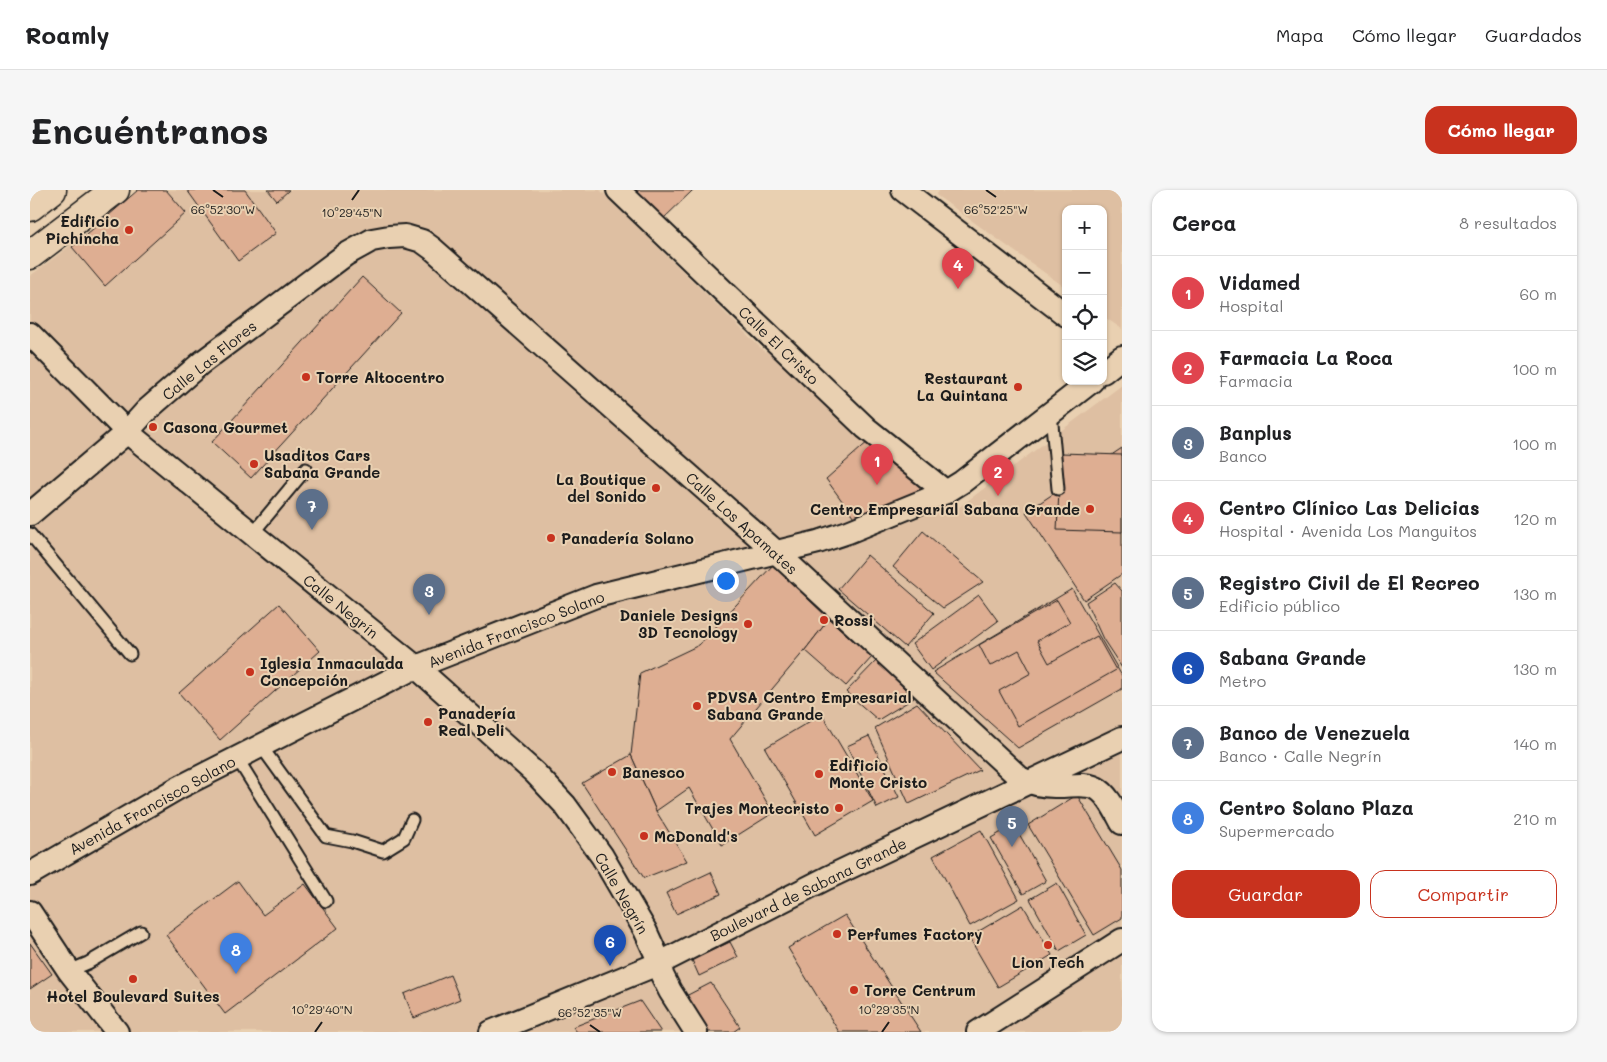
<!DOCTYPE html>
<html lang="es">
<meta charset="utf-8">
<style>
:root{--surface:#fff;--page:#f6f6f6;--text:#202124;--muted:#757577;--line:#e0e0e0;--accent:#c8321e}
body{margin:0;font-family:Mali,sans-serif;background:var(--page);color:var(--text)}
.controls{position:absolute;right:15px;top:15px;display:grid;overflow:hidden;border-radius:10px;box-shadow:0 1px 4px #0004}
.controls button{width:45px;height:45px;display:grid;place-items:center;padding:0;border:0;border-bottom:1px solid var(--line);background:var(--surface);color:var(--text);font:25px sans-serif}
.you{position:absolute;left:695px;top:390px;width:18px;height:18px;margin:-12px;border:4px solid #fff;border-radius:50%;background:#1a73e8;box-shadow:0 0 0 8px #1a73e833}
.badge{display:grid;place-items:center;width:32px;height:32px;border-radius:50%;background:var(--accent);color:#fff;font-size:16px;font-weight:700}
.pin{position:absolute;translate:-50% -41px;filter:drop-shadow(0 1px 2px #0008)}
.pin::after{content:'';position:absolute;top:26px;width:18px;height:15px;background:inherit;clip-path:polygon(0 0,100% 0,50% 100%)}
.list{margin:0;padding:0;list-style:none}
h2{display:flex;justify-content:space-between;align-items:center;height:65px;margin:0;padding:0 20px;font-size:21px}
h2 small{font-size:16px;font-weight:400;color:var(--muted)}
.list li{display:grid;grid-template-columns:32px 1fr auto;gap:15px;align-items:center;box-sizing:border-box;height:75px;padding:0 20px;border-top:1px solid var(--line)}
.list b{display:block;font-size:19px;white-space:nowrap}
.list p{margin:0;font-size:16px;white-space:nowrap;color:var(--muted)}
.list em{font-size:16px;font-style:normal;color:var(--muted)}
.actions{display:flex;gap:10px;padding:15px 20px}
.actions a{flex:1;padding:11px 0;border:1px solid var(--accent);border-radius:15px;text-align:center;font-size:18px;color:var(--accent)}
.actions .main{background:var(--accent);color:#fff}
.icon{flex:none;width:28px;height:28px;fill:none;stroke:currentColor;stroke-width:2;stroke-linecap:round;stroke-linejoin:round}
.map{position:relative;flex:none;width:1092px;height:842px;overflow:hidden;border-radius:15px}
header{display:flex;align-items:center;gap:30px;box-sizing:border-box;height:70px;padding:0 25px;background:var(--surface);border-bottom:1px solid var(--line)}
header strong{font-size:24px}
nav{display:flex;gap:28px;margin-inline-start:auto;font-size:18px}
.intro{display:flex;align-items:center;justify-content:space-between;box-sizing:border-box;height:120px;padding:0 30px}
h1{margin:0;font-size:35px}
.button{padding:12px 22px;border-radius:15px;background:var(--accent);color:#fff;font-size:18px;font-weight:700}
main{display:flex;gap:30px;padding:0 30px}
aside{flex:1;background:var(--surface);border-radius:15px;box-shadow:0 1px 4px #0004}
.map>svg:first-child{display:block}
</style>
<header>
<strong>Roamly</strong>
<nav><a>Mapa</a><a>Cómo llegar</a><a>Guardados</a></nav>
</header>
<div class="intro"><h1>Encuéntranos</h1><a class="button">Cómo llegar</a></div>
<main>
<div class="map">
<svg width="1092" height="842" viewBox="0 0 1092 842">
<rect width="100%" height="100%" fill="#e9d0b1"/>
<filter id="ink" filterUnits="userSpaceOnUse"><feTurbulence type="fractalNoise" baseFrequency=".02" numOctaves="2"/><feDisplacementMap in="SourceGraphic" scale="10" xChannelSelector="R" yChannelSelector="G"/><feConvolveMatrix kernelMatrix="1 2 1 2 8 2 1 2 1" color-interpolation-filters="sRGB"/></filter>
<g filter="url(#ink)">
<g fill="#debfa2">
<path d="M114 0H570L735 162 745 154 916 327 1092 195V842H0V86Z"/>
<path d="M910 0H1092V139L1073 126V19H1036V98L906 5Z"/>
</g>
<g fill="#deae92" stroke="#1c1c1c">
<path d="M108 0H136L156 23 75 96 42 57Z"/>
<path d="M157 0H215L246 43 208 71Z"/>
<path d="M238 0H259L247 11Z"/>
<path d="M596 0H663L631 31Z"/>
<path d="M332 87 371 123 221 288 182 252Z"/>
<path d="M840 250 901 300 829 334 796 289Z"/>
<path d="M1092 258V384L1054 410 996 322Z"/>
<path d="M1031 263 1092 265V342L1027 340Z"/>
<path d="M893 341 953 392 913 418 863 377Z"/>
<path d="M837 365 904 423 875 457 808 399Z"/>
<path d="M743 375 799 429 775 460 700 549 743 623 692 655 659 598 626 621 601 565 610 483 669 455Z"/>
<path d="M1085 393 1092 401V478L1073 449 1056 412Z"/>
<path d="M1042 399 1092 486V499L988 558 903 482Z"/>
<path d="M949 405 968 431 901 480 882 454Z"/>
<path d="M1027 410 1040 432 1007 451 1019 473 1067 446 1086 480 988 536 969 501 1001 483 989 460 960 476 949 455Z"/>
<path d="M249 414 290 461 190 550 149 503Z"/>
<path d="M799 429 842 467 816 496 775 460Z"/>
<path d="M847 470 884 508 848 530 816 502Z"/>
<path d="M887 513 950 580 879 614 845 538Z"/>
<path d="M792 524 843 611 785 645 735 558Z"/>
<path d="M839 546 869 607 847 618 817 556Z"/>
<path d="M601 565 626 621 657 671 614 688 552 593Z"/>
<path d="M1047 605 1092 680V728L1064 745 998 635Z"/>
<path d="M984 635 1016 691 993 704 961 648Z"/>
<path d="M951 640 989 709 940 736 903 666Z"/>
<path d="M681 682 691 704 646 724 636 703Z"/>
<path d="M208 691 233 725 275 694 308 738 195 824 136 745Z"/>
<path d="M1027 693 1056 745 1029 761 1000 709Z"/>
<path d="M993 715 1022 765 968 797 939 747Z"/>
<path d="M815 725 891 842H809L758 758Z"/>
<path d="M700 752 708 767 669 786 662 770Z"/>
<path d="M0 753 22 784 0 799Z"/>
<path d="M420 785 430 809 384 828 374 804Z"/>
<path d="M681 793 710 837 703 842H679L654 807Z"/>
<path d="M610 811 631 842H547L543 837Z"/>
</g>
<g fill="none" stroke-linecap="round" stroke-linejoin="round">
<g stroke="#1c1c1c" stroke-width="15">
<g id="lane">
<path d="M1021 223 1028 299"/>
<path d="M0 344 100 464"/>
<path d="M222 344 276 279"/>
<path d="M231 556 296 646 322 651 353 661 374 648 382 630"/>
<path d="M207 568 296 711"/>
<path d="M39 781 58 773 111 742"/>
</g>
</g>
<g stroke="#1c1c1c" stroke-width="26">
<g id="street">
<path d="M588 0 836 238 916 302"/>
<path d="M873 0 1036 125"/>
<path d="M0 144 97 242 386 477 505 583 535 615 572 666 615 740 630 773 632 785 640 801 666 842"/>
<path d="M1073 182 1092 167"/>
<path d="M0 324 97 242 117 220 171 173 315 65 342 50 359 47 375 46 392 51 403 59 746 362 990 588C1000 593 1012 596 1024 596 1038 597 1053 592 1066 598 1078 604 1086 622 1092 633"/>
<path d="M0 684 148 598 386 477 566 406 788 352 818 342 916 302 932 292 1062 191"/>
<path d="M0 722 39 781 87 842"/>
<path d="M461 842 630 773 797 688 1092 548"/>
<path d="M948 842 1092 750"/>
</g>
</g>
<g stroke="#1c1c1c" stroke-width="31">
<path id="secondary" d="M0 65 85 0"/>
</g>
<g stroke="#1c1c1c" stroke-width="31">
<path id="primary" d="M0 17 22 0"/>
</g>
<use href="#lane" stroke="#e9d0b1" stroke-width="11"/>
<use href="#street" stroke="#e9d0b1" stroke-width="22"/>
<use href="#secondary" stroke="#e9d0b1" stroke-width="28"/>
<use href="#primary" stroke="#e9d0b1" stroke-width="28"/>
</g>
</g>
<path fill="none" stroke="#1c1c1c" stroke-width="2" d="M183 0 193 7M956 0 966 7M322 10 329 0M560 835 570 842M285 842 292 832M852 842 859 832"/>
<g fill="#c8321e" stroke="#e9d0b1" stroke-width="2">
<circle cx="99" cy="40" r="5"/>
<circle cx="276" cy="187" r="5"/>
<circle cx="988" cy="197" r="5"/>
<circle cx="123" cy="237" r="5"/>
<circle cx="224" cy="274" r="5"/>
<circle cx="626" cy="298" r="5"/>
<circle cx="1060" cy="319" r="5"/>
<circle cx="521" cy="348" r="5"/>
<circle cx="794" cy="430" r="5"/>
<circle cx="718" cy="434" r="5"/>
<circle cx="220" cy="482" r="5"/>
<circle cx="667" cy="516" r="5"/>
<circle cx="398" cy="532" r="5"/>
<circle cx="582" cy="582" r="5"/>
<circle cx="789" cy="584" r="5"/>
<circle cx="809" cy="618" r="5"/>
<circle cx="614" cy="646" r="5"/>
<circle cx="807" cy="744" r="5"/>
<circle cx="1018" cy="755" r="5"/>
<circle cx="103" cy="789" r="5"/>
<circle cx="824" cy="800" r="5"/>
</g>
<g text-anchor="middle" dominant-baseline="central" stroke-width="4" stroke-linejoin="round" paint-order="stroke">
<g font-size="15" font-weight="bold" fill="#1c1c1c" stroke="#e9d0b1" text-anchor="start">
<text x="89" y="31" text-anchor="end">Edificio<tspan x="89" dy="17">Pichincha</tspan></text>
<text x="286" y="187">Torre Altocentro</text>
<text x="978" y="188" text-anchor="end">Restaurant<tspan x="978" dy="17">La Quintana</tspan></text>
<text x="133" y="237">Casona Gourmet</text>
<text x="234" y="265">Usaditos Cars<tspan x="234" dy="17">Sabana Grande</tspan></text>
<text x="616" y="289" text-anchor="end">La Boutique<tspan x="616" dy="17">del Sonido</tspan></text>
<text x="1050" y="319" text-anchor="end">Centro Empresarial Sabana Grande</text>
<text x="531" y="348">Panadería Solano</text>
<text x="708" y="425" text-anchor="end">Daniele Designs<tspan x="708" dy="17">3D Tecnology</tspan></text>
<text x="804" y="430">Rossi</text>
<text x="230" y="473">Iglesia Inmaculada<tspan x="230" dy="17">Concepción</tspan></text>
<text x="677" y="507">PDVSA Centro Empresarial<tspan x="677" dy="17">Sabana Grande</tspan></text>
<text x="408" y="523">Panadería<tspan x="408" dy="17">Real Deli</tspan></text>
<text x="799" y="575">Edificio<tspan x="799" dy="17">Monte Cristo</tspan></text>
<text x="592" y="582">Banesco</text>
<text x="799" y="618" text-anchor="end">Trajes Montecristo</text>
<text x="624" y="646">McDonald's</text>
<text x="817" y="744">Perfumes Factory</text>
<text x="1018" y="772" text-anchor="middle">Lion Tech</text>
<text x="834" y="800">Torre Centrum</text>
<text x="103" y="806" text-anchor="middle">Hotel Boulevard Suites</text>
</g>
<g font-size="15" fill="#1c1c1c" stroke="#e9d0b1">
<text transform="translate(749 155) rotate(44)">Calle El Cristo</text>
<text transform="translate(179 170) rotate(-39)">Calle Las Flores</text>
<text transform="translate(712 333) rotate(42)">Calle Los Apamates</text>
<text transform="translate(311 416) rotate(39)">Calle Negrín</text>
<text transform="translate(486 439) rotate(-21)">Avenida Francisco Solano</text>
<text transform="translate(122 615) rotate(-29)">Avenida Francisco Solano</text>
<text transform="translate(778 699) rotate(-26)">Boulevard de Sabana Grande</text>
<text transform="translate(592 703) rotate(60)">Calle Negrín</text>
</g>
</g>
<g font-size="12" text-anchor="middle" fill="#1c1c1c" stroke="#e9d0b1" stroke-width="4" stroke-linejoin="round" paint-order="stroke">
<text x="193" y="24">66°52'30"W</text>
<text x="966" y="24">66°52'25"W</text>
<text x="322" y="27">10°29'45"N</text>
<text x="292" y="824">10°29'40"N</text>
<text x="859" y="824">10°29'35"N</text>
<text x="560" y="827">66°52'35"W</text>
</g>
</svg>
<div class="controls">
<button>+</button>
<button>−</button>
<button><svg class="icon" aria-label="locate" viewBox="0 0 24 24"><circle cx="12" cy="12" r="6"/><path d="M12 2v4M12 18v4M2 12h4M18 12h4"/></svg></button>
<button><svg class="icon" aria-label="layers" viewBox="0 0 24 24"><path d="M12 4l9 5-9 5-9-5zM3 14l9 5 9-5"/></svg></button>
</div>
<div class="you"></div>
<div class="pin badge" style="left:847px;top:295px;background:#e0444e">1</div>
<div class="pin badge" style="left:968px;top:306px;background:#e0444e">2</div>
<div class="pin badge" style="left:399px;top:425px;background:#5c6f8a">3</div>
<div class="pin badge" style="left:928px;top:99px;background:#e0444e">4</div>
<div class="pin badge" style="left:982px;top:657px;background:#5c6f8a">5</div>
<div class="pin badge" style="left:580px;top:776px;background:#1a4fb4">6</div>
<div class="pin badge" style="left:282px;top:340px;background:#5c6f8a">7</div>
<div class="pin badge" style="left:206px;top:784px;background:#3f7fe0">8</div>
</div>
<aside>
<h2>Cerca<small>8 resultados</small></h2>
<ul class="list">
<li><span class="badge" style="background:#e0444e">1</span><div><b>Vidamed</b><p>Hospital</p></div><em>60 m</em></li>
<li><span class="badge" style="background:#e0444e">2</span><div><b>Farmacia La Roca</b><p>Farmacia</p></div><em>100 m</em></li>
<li><span class="badge" style="background:#5c6f8a">3</span><div><b>Banplus</b><p>Banco</p></div><em>100 m</em></li>
<li><span class="badge" style="background:#e0444e">4</span><div><b>Centro Clínico Las Delicias</b><p>Hospital · Avenida Los Manguitos</p></div><em>120 m</em></li>
<li><span class="badge" style="background:#5c6f8a">5</span><div><b>Registro Civil de El Recreo</b><p>Edificio público</p></div><em>130 m</em></li>
<li><span class="badge" style="background:#1a4fb4">6</span><div><b>Sabana Grande</b><p>Metro</p></div><em>130 m</em></li>
<li><span class="badge" style="background:#5c6f8a">7</span><div><b>Banco de Venezuela</b><p>Banco · Calle Negrín</p></div><em>140 m</em></li>
<li><span class="badge" style="background:#3f7fe0">8</span><div><b>Centro Solano Plaza</b><p>Supermercado</p></div><em>210 m</em></li>
</ul>
<div class="actions"><a class="main">Guardar</a><a>Compartir</a></div>
</aside>
</main>
